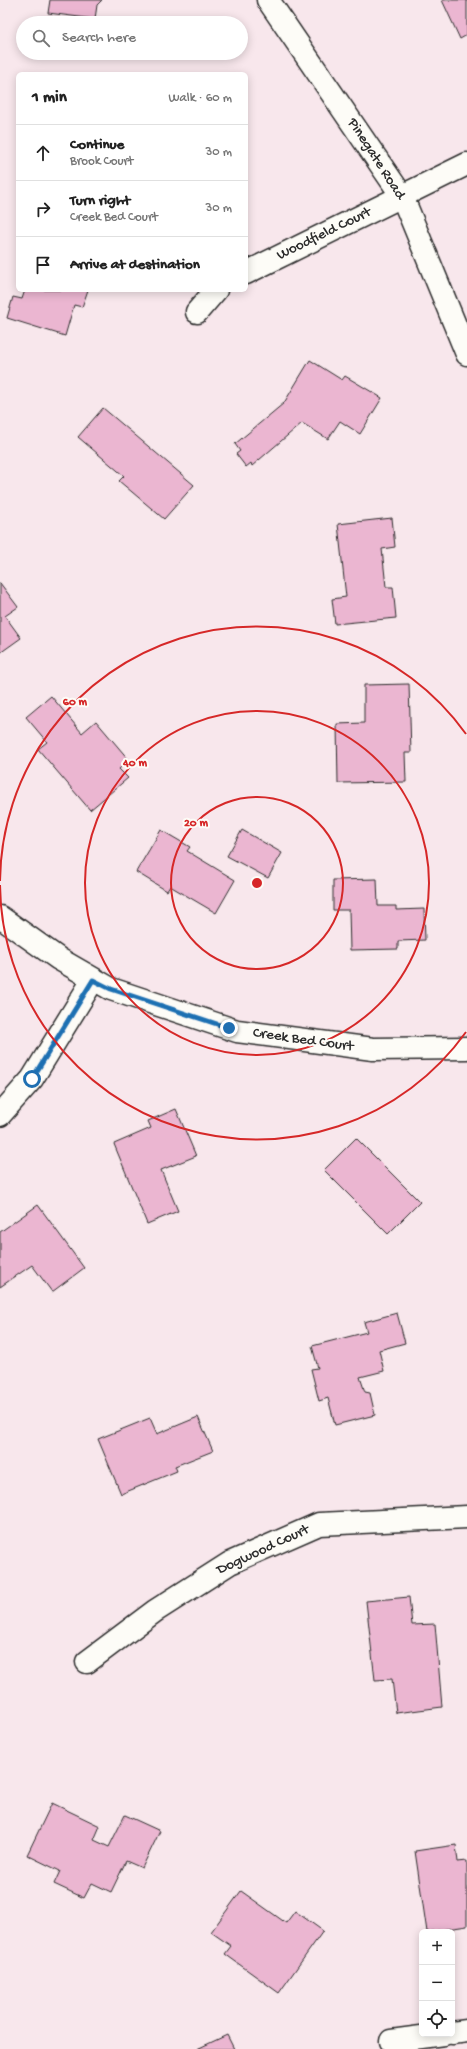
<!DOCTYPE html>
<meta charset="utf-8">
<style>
:root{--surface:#fff;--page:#f6f6f6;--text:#222;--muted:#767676;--line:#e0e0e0}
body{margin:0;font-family:"Gochi Hand",sans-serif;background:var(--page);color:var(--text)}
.controls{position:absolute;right:12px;bottom:12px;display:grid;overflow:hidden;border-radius:6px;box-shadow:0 2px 10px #0003}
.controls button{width:36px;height:36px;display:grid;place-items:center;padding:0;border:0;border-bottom:1px solid var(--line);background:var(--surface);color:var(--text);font:20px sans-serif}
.stop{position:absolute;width:12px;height:12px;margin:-9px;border:3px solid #1f6fb2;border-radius:50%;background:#fff}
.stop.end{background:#1f6fb2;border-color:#fff;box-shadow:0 1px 4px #0008}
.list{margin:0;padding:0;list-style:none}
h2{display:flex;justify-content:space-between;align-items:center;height:52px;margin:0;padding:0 16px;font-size:17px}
h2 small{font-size:13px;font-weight:400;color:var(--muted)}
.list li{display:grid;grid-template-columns:26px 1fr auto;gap:12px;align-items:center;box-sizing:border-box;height:56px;padding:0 16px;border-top:1px solid var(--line)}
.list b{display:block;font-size:15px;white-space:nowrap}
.list p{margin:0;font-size:13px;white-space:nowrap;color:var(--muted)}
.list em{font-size:13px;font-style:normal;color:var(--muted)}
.icon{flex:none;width:22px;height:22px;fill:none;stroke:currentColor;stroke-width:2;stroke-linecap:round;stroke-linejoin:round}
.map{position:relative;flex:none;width:467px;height:2049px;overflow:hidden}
.search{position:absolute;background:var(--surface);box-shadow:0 2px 10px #0003;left:16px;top:16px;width:232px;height:44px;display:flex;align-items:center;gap:10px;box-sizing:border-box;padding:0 14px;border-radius:22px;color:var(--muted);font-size:15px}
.panel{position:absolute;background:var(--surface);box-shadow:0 2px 10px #0003;left:16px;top:72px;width:232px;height:220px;border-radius:6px}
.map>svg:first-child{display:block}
</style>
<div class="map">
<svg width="467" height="2049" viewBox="0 0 467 2049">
<rect width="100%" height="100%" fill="#f8e7ec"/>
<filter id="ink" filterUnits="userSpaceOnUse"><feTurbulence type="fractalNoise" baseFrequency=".025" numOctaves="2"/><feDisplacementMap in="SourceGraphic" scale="8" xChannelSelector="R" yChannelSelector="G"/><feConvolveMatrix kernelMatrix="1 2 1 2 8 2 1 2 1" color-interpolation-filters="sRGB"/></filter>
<g filter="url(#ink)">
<g fill="#ebb6d1" stroke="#2b2b2b">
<path d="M50 0H102L97 5 95 19 48 13Z"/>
<path d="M442 0H467V35L460 39Z"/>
<path d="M25 290H88L82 307 74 305 65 336 7 318 13 297 22 299Z"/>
<path d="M310 360 342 380 345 376 382 398 360 434 340 421 328 439 302 423 252 466 251 463 246 467 236 454 240 451 235 444 284 403Z"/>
<path d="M103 408 194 485 164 519 119 481 124 476 78 437Z"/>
<path d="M392 518 395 547 382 549 386 587H393L396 618 335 624 332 599 346 597 338 524Z"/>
<path d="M0 583 18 607 5 616 21 638 0 653Z"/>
<path d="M409 684 411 753H405L406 782 338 783 337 724 364 723V685Z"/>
<path d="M51 696 82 733 96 721 129 760 119 769 128 778 90 810 38 749 47 742 26 717Z"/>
<path d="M161 830 190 847 187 851 235 880 216 913 170 886 167 891 136 872Z"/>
<path d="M242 830 282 853 268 878 227 856Z"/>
<path d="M377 879 378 906H396V910L424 909 425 940 398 941V949L350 950 349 910H333V880Z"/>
<path d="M176 1109 196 1156 161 1170 178 1211 147 1224 114 1144 151 1128 148 1121Z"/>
<path d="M356 1138 420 1202 388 1234 324 1170Z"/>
<path d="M38 1205 84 1268 52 1292 32 1265 0 1287V1232Z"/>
<path d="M397 1313 405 1343 379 1350 384 1371 360 1377 365 1392 370 1393 375 1415 335 1425 328 1398 319 1401 311 1369 318 1368 312 1346 367 1332 364 1322Z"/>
<path d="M198 1417 213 1451 175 1466 177 1471 121 1494 98 1439 150 1418 157 1434Z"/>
<path d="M409 1597 412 1625 435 1624 442 1707 396 1713 392 1679 375 1680 366 1601Z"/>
<path d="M52 1803 100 1826 94 1840 109 1847 125 1815 160 1831 142 1868 126 1861 111 1892 92 1883 84 1898 54 1884 60 1871 27 1855Z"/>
<path d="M456 1845 458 1862 467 1861V1926L427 1932 415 1851Z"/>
<path d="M241 1891 286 1923 295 1911 323 1931 279 1993 225 1954 231 1946 211 1932Z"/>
<path d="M227 2035 234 2049H197Z"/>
</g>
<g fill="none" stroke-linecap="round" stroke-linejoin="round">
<g stroke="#2b2b2b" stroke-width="25">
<g id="street">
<path d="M268 0 402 196 467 354"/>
<path d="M246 273 467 164"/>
<path d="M197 312 216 290"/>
<path d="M0 917 59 959 111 989 237 1031 373 1049 467 1048"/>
<path d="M0 1115 32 1079 93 980"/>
<path d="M87 1662 155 1611 230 1563 319 1524 467 1517"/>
<path d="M452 2033 467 2031"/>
<path d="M391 2041 444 2034"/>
</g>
</g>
<use href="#street" stroke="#fdfcf7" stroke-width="22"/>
</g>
</g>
<g fill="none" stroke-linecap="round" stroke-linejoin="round" filter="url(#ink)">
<path stroke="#1f6fb2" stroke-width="5" d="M32 1079 93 980 111 989 229 1028"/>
</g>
<g fill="none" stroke="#d62828" stroke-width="2">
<circle cx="257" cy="883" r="86"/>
<circle cx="257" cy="883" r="172"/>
<path d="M466 1032A257 257 0 0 1 0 885M0 881A257 257 0 0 1 466 734"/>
</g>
<g text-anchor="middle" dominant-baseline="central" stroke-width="4" stroke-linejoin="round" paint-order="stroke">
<g font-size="15" fill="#2b2b2b" stroke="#fdfcf7">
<text transform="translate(376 159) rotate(57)">Pinegate Road</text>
<text transform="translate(324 234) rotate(-26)">Woodfield Court</text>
<text transform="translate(303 1040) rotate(8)">Creek Bed Court</text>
<text transform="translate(263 1550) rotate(-25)">Dogwood Court</text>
</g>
</g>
<circle cx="257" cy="883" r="6" fill="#d62828" stroke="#fdfcf7" stroke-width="2"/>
<g font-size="12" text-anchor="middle" font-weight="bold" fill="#d62828" stroke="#fdfcf7" stroke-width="4" stroke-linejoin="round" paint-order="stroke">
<text x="75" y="705">60 m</text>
<text x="135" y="766">40 m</text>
<text x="196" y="826">20 m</text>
</g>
</svg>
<div class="controls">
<button>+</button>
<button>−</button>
<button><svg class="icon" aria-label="locate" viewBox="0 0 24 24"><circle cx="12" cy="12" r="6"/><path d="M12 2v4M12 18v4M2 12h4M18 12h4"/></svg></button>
</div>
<div class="stop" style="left:32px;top:1079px"></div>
<div class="stop end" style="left:229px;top:1028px"></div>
<div class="search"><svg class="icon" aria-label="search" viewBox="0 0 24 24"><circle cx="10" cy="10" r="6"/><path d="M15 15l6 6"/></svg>Search here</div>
<section class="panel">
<h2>1 min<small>Walk · 60 m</small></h2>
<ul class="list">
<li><svg class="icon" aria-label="ahead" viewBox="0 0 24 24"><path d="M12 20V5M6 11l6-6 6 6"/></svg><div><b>Continue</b><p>Brook Court</p></div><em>30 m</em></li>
<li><svg class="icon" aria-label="right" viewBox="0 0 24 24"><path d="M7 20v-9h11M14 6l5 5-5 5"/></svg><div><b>Turn right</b><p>Creek Bed Court</p></div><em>30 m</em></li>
<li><svg class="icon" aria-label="arrive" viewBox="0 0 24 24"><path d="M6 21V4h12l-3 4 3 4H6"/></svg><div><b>Arrive at destination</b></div></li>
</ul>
</section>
</div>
